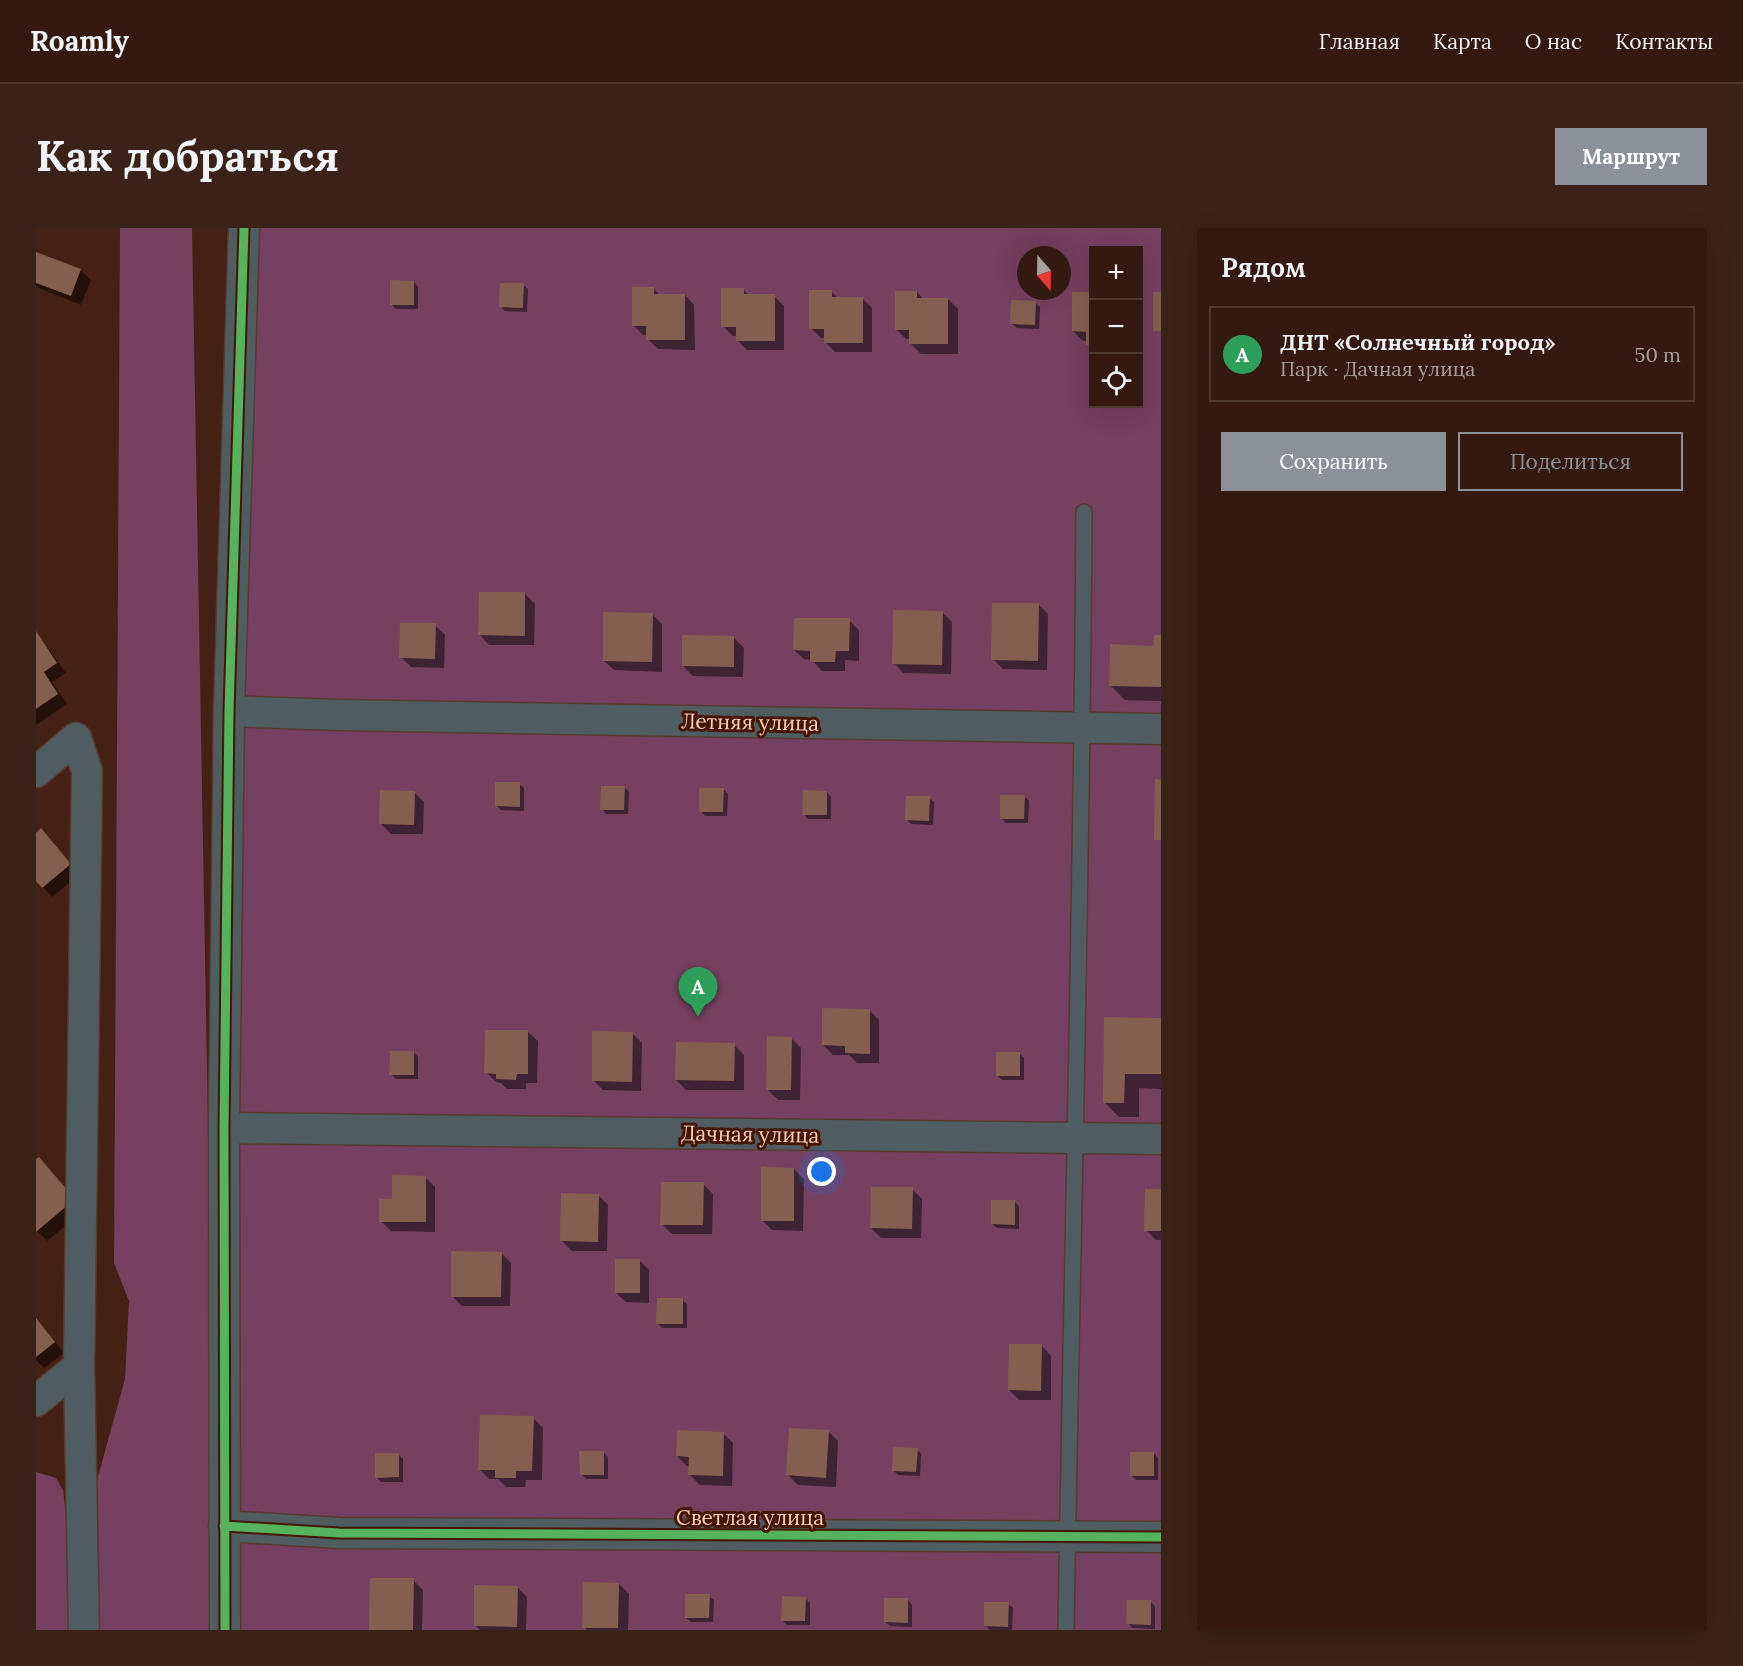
<!DOCTYPE html>
<html lang="ru">
<meta charset="utf-8">
<style>
:root{--surface:#33190f;--page:#3b2218;--text:#f1f3f6;--muted:#a9a09e;--line:#4e382f;--accent:#8c9099}
body{margin:0;font-family:Lora,serif;background:var(--page);color:var(--text)}
.controls{position:absolute;right:18px;top:18px;display:grid;overflow:hidden;border-radius:0px;box-shadow:0 6px 24px #0002}
.controls button{width:54px;height:54px;display:grid;place-items:center;padding:0;border:0;border-bottom:2px solid var(--line);background:var(--surface);color:var(--text);font:30px sans-serif}
.compass{position:absolute;left:981px;top:18px;width:54px;height:54px;border-radius:50%;background:var(--surface);box-shadow:0 6px 24px #0002;rotate:160deg}
.you{position:absolute;left:786px;top:944px;width:21px;height:21px;margin:-15px;border:4px solid #fff;border-radius:50%;background:#1a73e8;box-shadow:0 0 0 9px #1a73e833}
.badge{display:grid;place-items:center;width:39px;height:39px;border-radius:50%;background:var(--accent);color:#fff;font-size:20px;font-weight:700}
.pin{position:absolute;translate:-50% -50px;filter:drop-shadow(0 2px 3px #0008)}
.pin::after{content:'';position:absolute;top:32px;width:21px;height:18px;background:inherit;clip-path:polygon(0 0,100% 0,50% 100%)}
.list{margin:0;padding:0;list-style:none}
h2{display:flex;justify-content:space-between;align-items:center;height:78px;margin:0;padding:0 24px;font-size:26px}
h2 small{font-size:20px;font-weight:400;color:var(--muted)}
.list li{display:grid;grid-template-columns:39px 1fr auto;gap:18px;align-items:center;box-sizing:border-box;height:96px;margin:0 12px 12px;padding:0 12px;border:2px solid var(--line);border-radius:0px}
.list b{display:block;font-size:22px;white-space:nowrap}
.list p{margin:0;font-size:20px;white-space:nowrap;color:var(--muted)}
.list em{font-size:20px;font-style:normal;color:var(--muted)}
.actions{display:flex;gap:12px;padding:18px 24px}
.actions a{flex:1;padding:14px 0;border:2px solid var(--accent);border-radius:0px;text-align:center;font-size:21px;color:var(--accent)}
.actions .main{background:var(--accent);color:#fff}
.icon{flex:none;width:33px;height:33px;fill:none;stroke:currentColor;stroke-width:2;stroke-linecap:round;stroke-linejoin:round}
.map{position:relative;flex:none;width:1125px;height:1402px;overflow:hidden;border-radius:0px}
header{display:flex;align-items:center;gap:36px;box-sizing:border-box;height:84px;padding:0 30px;background:var(--surface);border-bottom:2px solid var(--line)}
header strong{font-size:28px}
nav{display:flex;gap:33px;margin-inline-start:auto;font-size:21px}
.intro{display:flex;align-items:center;justify-content:space-between;box-sizing:border-box;height:144px;padding:0 36px}
h1{margin:0;font-size:42px}
.button{padding:15px 27px;border-radius:0px;background:var(--accent);color:#fff;font-size:21px;font-weight:700}
main{display:flex;gap:36px;padding:0 36px}
aside{flex:1;background:var(--surface);border-radius:0px;box-shadow:0 6px 24px #0002}
.map>svg:first-child{display:block}
</style>
<header>
<strong>Roamly</strong>
<nav><a>Главная</a><a>Карта</a><a>О нас</a><a>Контакты</a></nav>
</header>
<div class="intro"><h1>Как добраться</h1><a class="button">Маршрут</a></div>
<main>
<div class="map">
<svg width="1125" height="1402" viewBox="0 0 1125 1402">
<rect width="100%" height="100%" fill="#442114"/>
<g fill="#764060" fill-rule="evenodd">
<path d="M84 0H156L181 1402H64L61 1252 89 1151 93 1073 78 1035Z"/>
<path d="M203 0H1125V1402H197ZM1058 22H1102V176H1058ZM990 27H1026V63H990Z"/>
<path d="M0 1244 20 1250 27 1262 39 1364 36 1402H0Z"/>
</g>
<g fill="#0007">
<path d="M1 26 45 43 55 52 45 77 0 59Z"/>
<path d="M378 54 382 59V81H360L355 76Z"/>
<path d="M487 57 492 61 491 84 469 83 464 78Z"/>
<path d="M618 61 624 67H649L658 77 659 122 622 121 612 111V107H607L597 97Z"/>
<path d="M707 61 714 68H738L748 78V122H711L701 112V108H697L687 98Z"/>
<path d="M795 63 802 70H826L836 80V124H799L789 114V110H785L775 100Z"/>
<path d="M881 64 887 71H912L922 81V126H885L875 116V111H870L860 101Z"/>
<path d="M1058 66V123L1052 117V113H1047L1037 103Z"/>
<path d="M999 74 1004 79 1003 101 981 100 976 96Z"/>
<path d="M489 366 499 376 498 417H453L444 407Z"/>
<path d="M1002 376 1012 386 1011 442 967 441 957 431Z"/>
<path d="M906 384 916 394 915 446 867 445 858 435Z"/>
<path d="M616 386 626 396V444L578 442 568 433Z"/>
<path d="M813 392 823 402V433L809 432V443H786L776 432 768 431 758 422Z"/>
<path d="M399 397 409 407 408 440 375 439 365 429Z"/>
<path d="M0 404 30 445 16 454 31 476 0 497Z"/>
<path d="M1125 408V473L1089 472 1074 457 1119 419Z"/>
<path d="M698 410 708 420 707 449 657 448 647 438Z"/>
<path d="M483 556 488 560V583L465 582 461 578Z"/>
<path d="M588 559 593 564 592 586H570L566 581Z"/>
<path d="M687 561 692 566 691 588H669L665 583Z"/>
<path d="M378 564 388 574 387 606H355L345 596Z"/>
<path d="M791 564 795 569V591H772L768 586Z"/>
<path d="M988 568 993 573 992 595H970L965 590Z"/>
<path d="M893 570 898 574 897 597 875 596 871 592Z"/>
<path d="M0 607 15 612 43 647 16 669 0 651Z"/>
<path d="M833 782 843 792V835H821L813 827H797L787 817Z"/>
<path d="M1125 791V861L1103 860V889H1083L1068 874Z"/>
<path d="M492 804 502 813 501 855H490V861H471L465 855 460 854 450 844Z"/>
<path d="M596 805 606 815 605 863 567 862 557 852Z"/>
<path d="M755 810 765 820 764 872H742L732 862Z"/>
<path d="M698 817 708 827V862H650L640 852Z"/>
<path d="M378 824 382 829V851H360L355 846Z"/>
<path d="M984 826 988 830V852H966L961 847Z"/>
<path d="M0 933 48 982 11 1013 0 1002Z"/>
<path d="M758 941 768 951 767 1003 736 1002 726 992Z"/>
<path d="M389 949 399 959V1004L355 1003 345 993 357 973Z"/>
<path d="M667 956 677 966 676 1006H636L626 996Z"/>
<path d="M876 961 886 971 885 1010H845L835 1000Z"/>
<path d="M1125 963V1012H1120L1110 1002Z"/>
<path d="M562 967 572 977 571 1023H536L526 1013Z"/>
<path d="M979 974 983 978V1001L961 1000 956 996Z"/>
<path d="M465 1025 475 1035 474 1078H426L416 1068Z"/>
<path d="M603 1032 613 1042V1075L590 1074 580 1065Z"/>
<path d="M646 1072 651 1076V1100H626L622 1096Z"/>
<path d="M0 1090 28 1125 8 1140 0 1132Z"/>
<path d="M1006 1118 1015 1128V1172H983L973 1162Z"/>
<path d="M497 1190 507 1200 506 1252H490L489 1259H470L462 1251H453L443 1241Z"/>
<path d="M792 1203 802 1213 800 1259 762 1257 752 1247Z"/>
<path d="M687 1205 697 1215 696 1258 664 1257 654 1247V1238H651L641 1228Z"/>
<path d="M881 1221 885 1226 884 1248 862 1247 857 1242Z"/>
<path d="M567 1224 572 1229V1251H550L545 1246Z"/>
<path d="M1118 1225 1122 1230V1252H1100L1096 1248Z"/>
<path d="M363 1227 367 1231V1254H345L340 1249Z"/>
<path d="M336 1351 377 1352 387 1362 386 1402H335Z"/>
<path d="M583 1356 593 1366 592 1402H551L548 1399Z"/>
<path d="M481 1359 491 1369 490 1402H444L439 1397Z"/>
<path d="M673 1368 678 1372 677 1394H655L650 1390Z"/>
<path d="M770 1371 774 1375V1397H751L747 1393Z"/>
<path d="M872 1372 876 1377V1399L854 1398 849 1394Z"/>
<path d="M1115 1374 1119 1378V1401L1096 1400 1092 1395Z"/>
<path d="M972 1376 977 1380 976 1402H954L950 1398Z"/>
</g>
<g fill="#845f50">
<path d="M0 24 45 41 35 68 0 55Z"/>
<path d="M354 52 378 53V77H354Z"/>
<path d="M464 55H488L487 80 463 79Z"/>
<path d="M596 59H618V66H649V112H610V98H596Z"/>
<path d="M685 60H708V66H739V113H700V99H685Z"/>
<path d="M773 62H796V69H827V115H788V101H773Z"/>
<path d="M859 63H881V70H912V116H873V102H859Z"/>
<path d="M1036 64H1058V118L1050 117V104L1036 103Z"/>
<rect x="1117" y="64" width="8" height="39"/>
<path d="M975 72 1000 73 999 97 974 96Z"/>
<path d="M443 364H489V408L442 407Z"/>
<path d="M956 375H1003L1002 433 955 432Z"/>
<path d="M857 382 907 383 906 437 856 436Z"/>
<path d="M567 384 617 385 616 434 567 433Z"/>
<path d="M758 390H814L813 423H800L799 434H774V423L757 422Z"/>
<path d="M364 395H400L399 431 363 430Z"/>
<path d="M0 403 21 435 8 444 22 466 0 481Z"/>
<path d="M646 407 698 408V439L646 438Z"/>
<path d="M1118 407H1125V459L1073 458 1074 416 1117 418Z"/>
<path d="M1119 551 1125 552V612H1118Z"/>
<path d="M459 554H484V579L459 578Z"/>
<path d="M565 558H589L588 582H564Z"/>
<path d="M663 560H688L687 584H663Z"/>
<path d="M344 562 379 563 378 597 343 596Z"/>
<path d="M767 562 791 563V587H766Z"/>
<path d="M964 567H989L988 591H964Z"/>
<path d="M870 568H894L893 593 869 592Z"/>
<path d="M5 600 35 636 6 660 0 653V605Z"/>
<path d="M786 780 834 781V826L809 825V818L786 817Z"/>
<path d="M1068 789 1125 790V846H1089L1088 875H1067Z"/>
<path d="M449 802H492V846H481L480 852 460 851V846L448 845Z"/>
<path d="M556 803 597 804 596 854 556 853Z"/>
<path d="M731 808 756 809 755 862H730Z"/>
<path d="M640 814 699 815 698 853 639 852Z"/>
<path d="M354 823H378V847H353Z"/>
<rect x="960" y="824" width="24" height="24"/>
<path d="M3 929 39 971 0 1004V931Z"/>
<path d="M725 939 758 940V993H725Z"/>
<path d="M356 947 390 948V994H343V971H356Z"/>
<path d="M625 954H668L667 997H624Z"/>
<path d="M835 959H877L876 1001 834 1000Z"/>
<path d="M1109 961H1125V1003H1108Z"/>
<path d="M525 965 563 966 562 1014 524 1013Z"/>
<path d="M955 972H979V997L955 996Z"/>
<path d="M415 1023 466 1024 465 1069H415Z"/>
<rect x="579" y="1031" width="25" height="34"/>
<path d="M621 1070H647V1096H620Z"/>
<path d="M0 1090 19 1114 0 1129Z"/>
<path d="M973 1116H1006L1005 1163 972 1162Z"/>
<path d="M444 1187 498 1188 496 1243H480V1250H459V1242H442Z"/>
<path d="M753 1200 793 1202 790 1250 750 1247Z"/>
<path d="M641 1202 688 1204 687 1248 652 1247 653 1229 640 1228Z"/>
<path d="M857 1219 882 1220 880 1244 856 1243Z"/>
<path d="M543 1223H568V1247H544Z"/>
<rect x="1094" y="1224" width="24" height="24"/>
<path d="M339 1225H363V1249L339 1250Z"/>
<path d="M334 1350H378L377 1402H333Z"/>
<path d="M547 1354 583 1355 582 1400H546Z"/>
<path d="M438 1357 482 1358 481 1399 438 1398Z"/>
<path d="M649 1366H674L673 1390H649Z"/>
<path d="M746 1368 770 1369 769 1393H745Z"/>
<path d="M848 1370H872V1395L848 1394Z"/>
<path d="M1091 1372H1115V1397L1090 1396Z"/>
<path d="M948 1374H973L972 1399 948 1398Z"/>
</g>
<g fill="none" stroke-linecap="round" stroke-linejoin="round">
<g stroke="#583b30" stroke-width="18">
<path id="service" d="M1030 1402C1036 1029 1046 657 1048 284"/>
</g>
<g stroke="#583b30" stroke-width="33">
<g id="minor">
<path d="M193 483 303 487 1125 501"/>
<path d="M0 544 40 510 51 543 43 1138 48 1402"/>
<path d="M188 900 1125 911"/>
<path d="M0 1173 43 1138"/>
<path d="M188 1298 303 1305 1125 1309"/>
<path d="M189 1402 188 900 193 483 208 0"/>
</g>
</g>
<use href="#service" stroke="#4f5c60" stroke-width="15"/>
<use href="#minor" stroke="#4f5c60" stroke-width="30"/>
<g stroke="#461503" stroke-width="13">
<g id="cycleway">
<path d="M188 1298 303 1305 1125 1309"/>
<path d="M189 1402 188 900 193 483 208 0"/>
</g>
</g>
<use href="#cycleway" stroke="#56b35d" stroke-width="9"/>
</g>
<g text-anchor="middle" dominant-baseline="central" stroke-width="6" stroke-linejoin="round" paint-order="stroke">
<g font-size="21" fill="#f5cdbf" stroke="#461503">
<text transform="translate(714 494) rotate(1)">Летняя улица</text>
<text transform="translate(714 906) rotate(1)">Дачная улица</text>
<text x="714" y="1289">Светлая улица</text>
</g>
</g>
</svg>
<div class="controls">
<button>+</button>
<button>−</button>
<button><svg class="icon" aria-label="locate" viewBox="0 0 24 24"><circle cx="12" cy="12" r="6"/><path d="M12 2v4M12 18v4M2 12h4M18 12h4"/></svg></button>
</div>
<svg class="compass" viewBox="-18 -18 36 36"><path d="M0-13l5 13h-10z" fill="#e53935"/><path d="M0 13l5-13h-10z" fill="#a9a09e"/></svg>
<div class="you"></div>
<div class="pin badge" style="left:662px;top:789px;background:#2e9e5b">A</div>
</div>
<aside>
<h2>Рядом<small></small></h2>
<ul class="list">
<li><span class="badge" style="background:#2e9e5b">A</span><div><b>ДНТ «Солнечный город»</b><p>Парк · Дачная улица</p></div><em>50 m</em></li>
</ul>
<div class="actions"><a class="main">Сохранить</a><a>Поделиться</a></div>
</aside>
</main>
